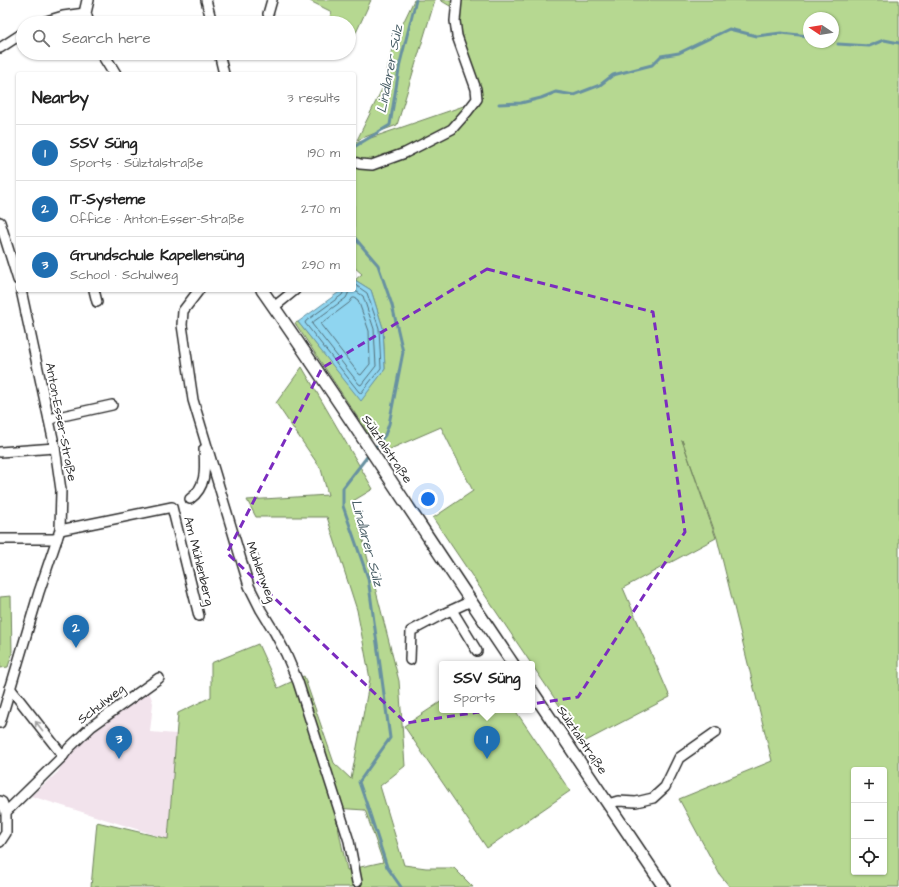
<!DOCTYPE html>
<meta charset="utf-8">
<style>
:root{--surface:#fff;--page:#f6f6f6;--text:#222;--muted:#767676;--line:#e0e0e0;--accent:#1f6fb2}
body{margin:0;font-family:"Architects Daughter",sans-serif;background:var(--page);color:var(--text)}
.controls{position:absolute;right:12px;bottom:12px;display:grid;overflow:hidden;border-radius:4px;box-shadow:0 1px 3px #0004}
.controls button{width:36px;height:36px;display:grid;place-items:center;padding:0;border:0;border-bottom:1px solid var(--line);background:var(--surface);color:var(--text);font:20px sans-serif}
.compass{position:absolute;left:803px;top:12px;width:36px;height:36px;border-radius:50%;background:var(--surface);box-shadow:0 1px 3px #0004;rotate:282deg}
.you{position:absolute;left:428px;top:499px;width:14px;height:14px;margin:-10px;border:3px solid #fff;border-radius:50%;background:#1a73e8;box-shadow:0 0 0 6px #1a73e833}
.badge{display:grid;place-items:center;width:26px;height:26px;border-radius:50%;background:var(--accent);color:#fff;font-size:13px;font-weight:700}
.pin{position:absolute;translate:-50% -33px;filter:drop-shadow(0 1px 2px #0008)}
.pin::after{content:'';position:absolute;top:21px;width:14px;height:12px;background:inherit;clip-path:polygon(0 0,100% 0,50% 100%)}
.popup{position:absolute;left:439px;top:661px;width:96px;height:52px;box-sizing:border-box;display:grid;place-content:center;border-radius:4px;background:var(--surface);filter:drop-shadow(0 1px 3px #0005);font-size:13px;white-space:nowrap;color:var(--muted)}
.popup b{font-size:15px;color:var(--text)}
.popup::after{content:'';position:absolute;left:50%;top:100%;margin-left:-8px;border:8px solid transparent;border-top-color:var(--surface)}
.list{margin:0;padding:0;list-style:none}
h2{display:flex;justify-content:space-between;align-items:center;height:52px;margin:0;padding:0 16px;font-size:17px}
h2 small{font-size:13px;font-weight:400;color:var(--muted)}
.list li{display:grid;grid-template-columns:26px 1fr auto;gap:12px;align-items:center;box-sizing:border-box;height:56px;padding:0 16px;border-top:1px solid var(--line)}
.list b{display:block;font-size:15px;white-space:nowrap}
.list p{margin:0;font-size:13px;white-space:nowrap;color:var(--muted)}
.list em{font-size:13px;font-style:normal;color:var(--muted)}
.icon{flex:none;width:22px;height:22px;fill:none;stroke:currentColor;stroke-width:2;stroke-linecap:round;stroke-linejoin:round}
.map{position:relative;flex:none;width:899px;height:887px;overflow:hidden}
.search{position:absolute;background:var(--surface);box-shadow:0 1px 3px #0004;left:16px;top:16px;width:340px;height:44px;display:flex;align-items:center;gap:10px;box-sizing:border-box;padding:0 14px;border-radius:22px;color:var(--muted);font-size:15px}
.panel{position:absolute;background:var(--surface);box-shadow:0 1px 3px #0004;left:16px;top:72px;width:340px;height:220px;border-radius:4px}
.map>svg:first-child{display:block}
</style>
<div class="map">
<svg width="899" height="887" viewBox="0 0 899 887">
<rect width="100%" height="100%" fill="#fff"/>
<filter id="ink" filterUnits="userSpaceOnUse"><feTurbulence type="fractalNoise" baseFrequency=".025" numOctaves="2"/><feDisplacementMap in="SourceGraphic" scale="8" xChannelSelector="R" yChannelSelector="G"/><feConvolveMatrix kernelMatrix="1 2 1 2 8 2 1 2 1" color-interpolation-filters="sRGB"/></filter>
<g filter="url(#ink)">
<path fill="#f2e3ec" d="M148 688 153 703 150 732 176 734 168 839 31 796 58 772 71 746Z"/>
<g fill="#b6d891" stroke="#70825e" fill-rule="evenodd">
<path d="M311 0H371L349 48V23H327L332 12 310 1Z"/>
<path d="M414 0H435L397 125 357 140 384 85 393 44Z"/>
<path d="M440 0H899V887H730L720 875 679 799 772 761 717 538 682 440 716 538 623 588 670 697 584 742 433 518 473 491 441 427 388 450 370 436 295 323 298 322 361 400 385 369 383 328 371 290 355 280 362 274 354 267V142H359L481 100 455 9ZM809 18H833V42H809ZM854 770H884V872H854Z"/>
<path d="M302 367 373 489 353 501 399 681 405 766 380 786 404 865 426 868H454L473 887H91L97 822 168 839 178 713 211 697V663L258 644 278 688 304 676 334 763 351 779 370 679 357 610 327 517H256L247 500 328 495 321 469 276 403ZM334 808 365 810 383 862 347 870Z"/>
<path d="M11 596 12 654 8 667 0 668V597Z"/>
<path d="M442 701V710H515L570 791 487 848 404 726Z"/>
</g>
<path fill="#8fd5f0" stroke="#6791a1" d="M355 280 371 290 383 328 385 369 361 401 298 322 342 290H354V281Z"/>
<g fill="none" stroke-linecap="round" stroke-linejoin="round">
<g stroke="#536f7a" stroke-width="1">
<path d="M343 290V293L342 295 306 321 305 323 359 392 361 393 381 368 379 328 367 293 354 284"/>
<path d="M349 290 348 294 346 298 313 322 312 324 359 384 361 385 376 366 374 329 363 296 354 290"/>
<path d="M353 298H355L358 300 369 331 370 364 361 375 359 374 321 325V324L349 303Z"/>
</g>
<g stroke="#6791a1" stroke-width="3">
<path d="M838 44 869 46 884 40 899 43"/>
<path d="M499 104 521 103 541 98 556 92 574 95 600 85 613 75 652 65 661 56 679 53 729 29 757 36 781 33 809 36"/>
<path d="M354 147 390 125 400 63 416 0"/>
<path d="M354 237 378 265 392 305 403 352 389 424 385 435 374 449"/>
<path d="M370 453 343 488V506L368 578 390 738 359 782 367 805 387 867 401 887"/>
</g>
<g stroke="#2b2b2b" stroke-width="12">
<g id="minor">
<path d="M206 0 212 23"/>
<path d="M268 14 272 0"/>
<path d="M40 23 63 16 85 13"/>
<path d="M0 48 23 33"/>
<path d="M219 53 224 74"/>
<path d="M354 162 360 164 372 165 405 153 452 129 467 112 477 99 476 89 457 36 455 21 457 0"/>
<path d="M0 222 18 280"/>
<path d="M94 290 97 302"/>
<path d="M199 290 183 311 182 325 193 400 249 586 261 610 275 633 286 654 298 682 349 841 357 882"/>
<path d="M274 307 295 290"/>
<path d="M49 419 112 405"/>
<path d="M0 452 55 448"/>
<path d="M190 499C207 487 205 468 204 449"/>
<path d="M60 530 172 507 199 616"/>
<path d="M0 539H57"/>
<path d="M452 610 477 651"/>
<path d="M410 660 411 631 443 614 471 601"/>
<path d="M10 688 63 756"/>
<path d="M0 723 39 592 60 530 61 490 55 448 21 290"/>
<path d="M0 801 2 802 6 812V833L0 842"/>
<path d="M608 804 618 801 636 802 653 798 665 787 679 758 716 732"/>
<path d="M6 812 63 756 69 748 92 726 159 678"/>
</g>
</g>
<g stroke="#2b2b2b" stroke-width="14">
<g id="major">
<path d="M88 0 85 13 88 23"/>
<path d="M102 53 115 74"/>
<path d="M262 290C348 413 429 540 513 664"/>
<path d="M532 691 664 887"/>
</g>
</g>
<use href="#minor" stroke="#fff" stroke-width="9"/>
<use href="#major" stroke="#fff" stroke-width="11"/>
</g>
<defs><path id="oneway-shaft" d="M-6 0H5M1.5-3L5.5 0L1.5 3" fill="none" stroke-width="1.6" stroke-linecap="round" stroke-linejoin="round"/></defs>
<use stroke="#a0a0a0" href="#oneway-shaft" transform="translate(39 726) rotate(-128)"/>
</g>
<path fill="none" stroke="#7b2cbf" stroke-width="3" stroke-dasharray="8 5" stroke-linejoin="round" d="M487 269 653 312 685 532 578 697 406 723 227 553 322 368Z"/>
<g text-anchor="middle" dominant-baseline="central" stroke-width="4" stroke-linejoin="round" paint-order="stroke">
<g font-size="13" fill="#2b2b2b" stroke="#fff">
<text transform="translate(61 422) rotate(79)">Anton-Esser-Straße</text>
<text transform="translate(387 449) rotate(56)">Sülztalstraße</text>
<text transform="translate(199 561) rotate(76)">Am Mühlenberg</text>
<text transform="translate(261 572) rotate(70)">Mühlenweg</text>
<text transform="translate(101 704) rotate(-38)">Schulweg</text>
<text transform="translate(582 740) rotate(56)">Sülztalstraße</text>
</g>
<g font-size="14" font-style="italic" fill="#495e66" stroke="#fff">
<text transform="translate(390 69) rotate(-79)">Lindlarer Sülz</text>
<text transform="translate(367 543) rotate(75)">Lindlarer Sülz</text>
</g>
</g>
</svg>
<div class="controls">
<button>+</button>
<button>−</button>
<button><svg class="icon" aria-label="locate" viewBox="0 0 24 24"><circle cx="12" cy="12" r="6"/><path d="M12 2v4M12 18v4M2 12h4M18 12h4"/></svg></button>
</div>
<svg class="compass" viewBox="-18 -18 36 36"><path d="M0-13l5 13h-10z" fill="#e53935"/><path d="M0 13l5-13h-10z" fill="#767676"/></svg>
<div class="you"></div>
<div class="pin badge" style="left:487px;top:759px">1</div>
<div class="popup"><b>SSV Süng</b>Sports</div>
<div class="pin badge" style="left:76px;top:648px">2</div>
<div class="pin badge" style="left:119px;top:759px">3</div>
<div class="search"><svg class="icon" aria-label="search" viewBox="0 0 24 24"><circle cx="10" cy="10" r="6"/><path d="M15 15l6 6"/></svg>Search here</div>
<section class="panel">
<h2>Nearby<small>3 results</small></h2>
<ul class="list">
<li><span class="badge">1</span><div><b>SSV Süng</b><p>Sports · Sülztalstraße</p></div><em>190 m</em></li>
<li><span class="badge">2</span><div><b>IT-Systeme</b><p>Office · Anton-Esser-Straße</p></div><em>270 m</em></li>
<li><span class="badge">3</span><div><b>Grundschule Kapellensüng</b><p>School · Schulweg</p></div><em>290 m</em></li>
</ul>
</section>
</div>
